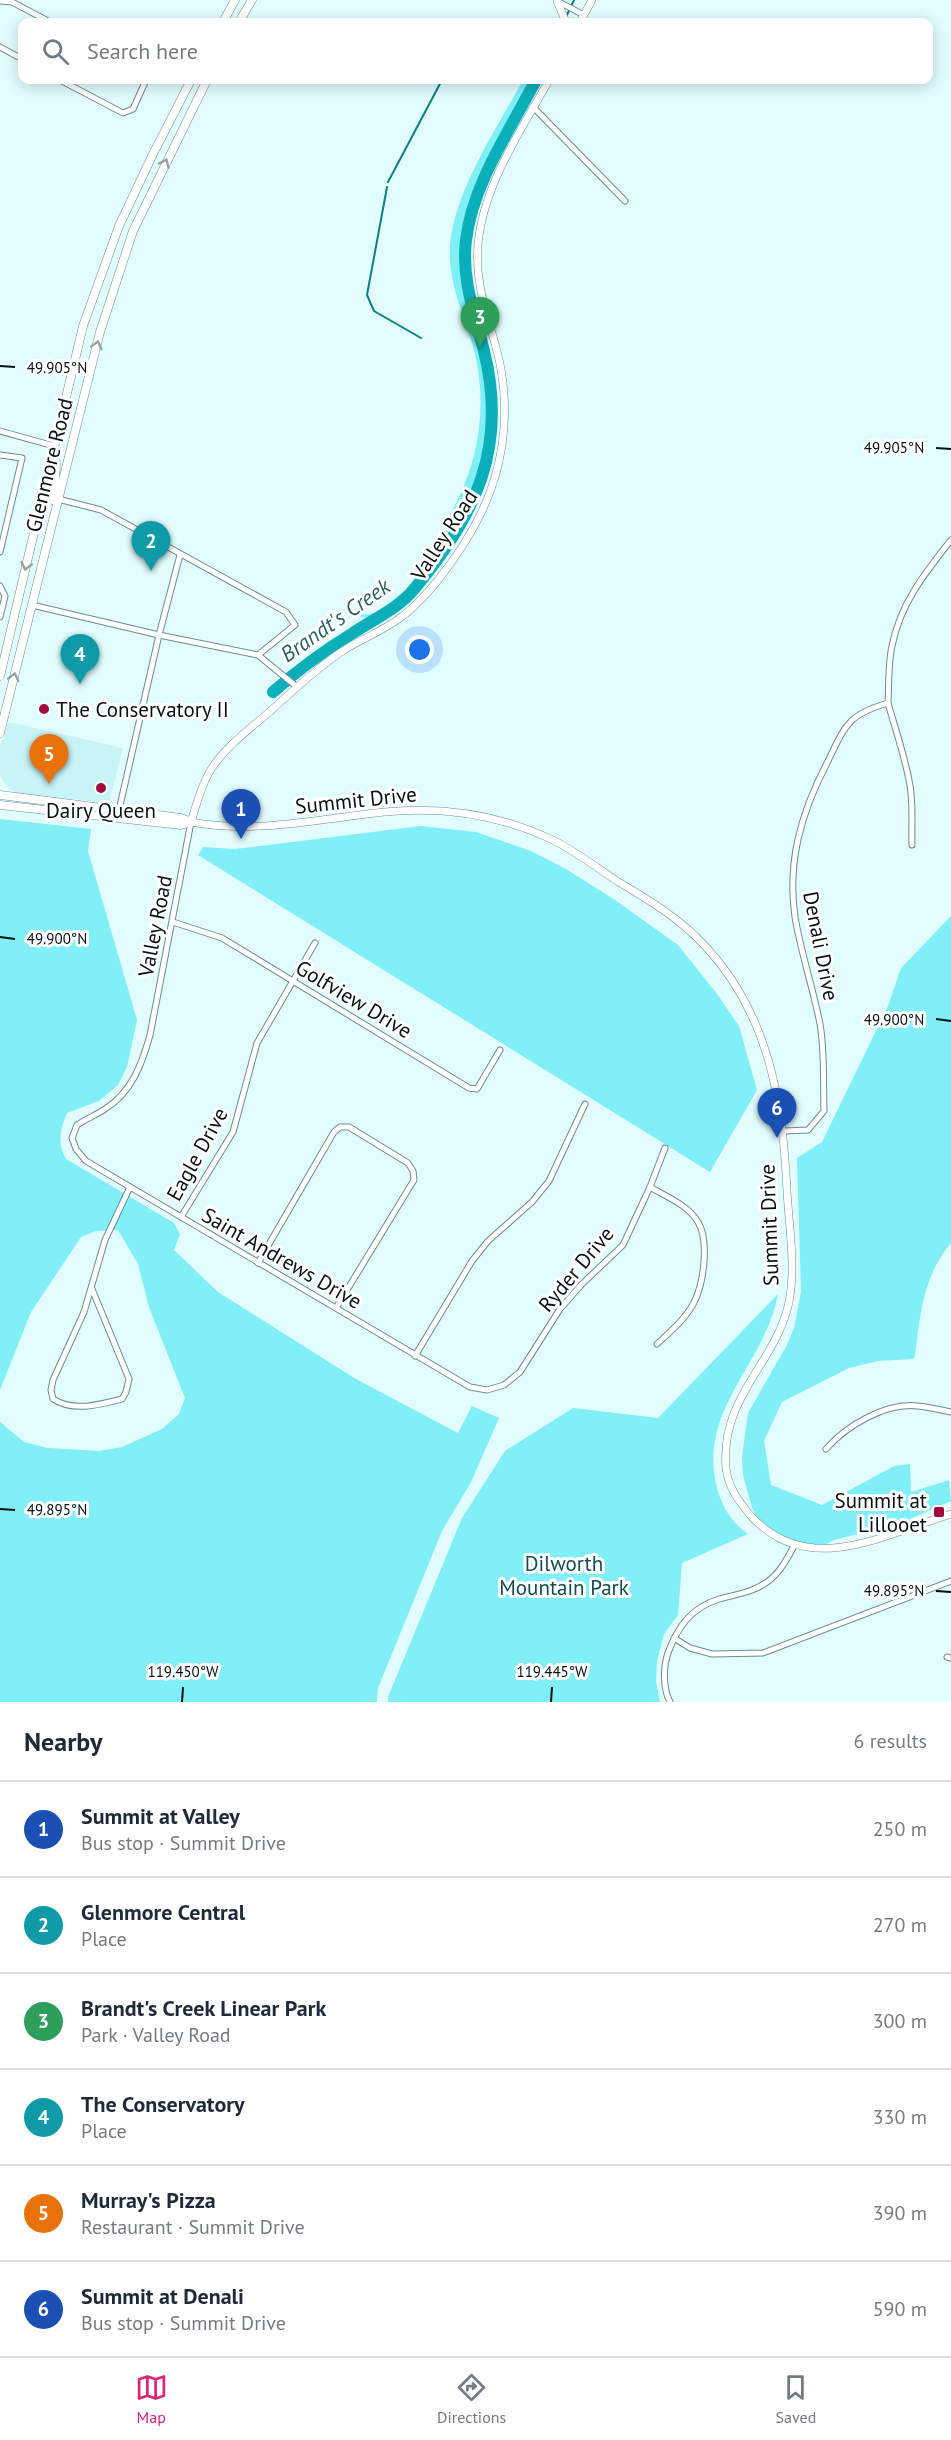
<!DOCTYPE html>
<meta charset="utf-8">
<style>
:root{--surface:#fff;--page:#f2f2f3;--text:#1f2937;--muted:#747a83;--line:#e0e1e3;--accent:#db2777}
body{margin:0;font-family:"PT Sans",sans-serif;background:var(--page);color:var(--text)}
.you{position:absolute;left:420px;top:650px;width:21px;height:21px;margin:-15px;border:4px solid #fff;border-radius:50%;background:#1a73e8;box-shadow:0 0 0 9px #1a73e833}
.badge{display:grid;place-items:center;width:39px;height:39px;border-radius:50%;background:var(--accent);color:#fff;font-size:20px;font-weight:700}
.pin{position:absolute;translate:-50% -50px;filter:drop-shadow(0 2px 3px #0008)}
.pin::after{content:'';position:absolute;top:32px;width:21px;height:18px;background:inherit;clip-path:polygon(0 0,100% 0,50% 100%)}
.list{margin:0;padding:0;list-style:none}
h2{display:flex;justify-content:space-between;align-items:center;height:78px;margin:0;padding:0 24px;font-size:26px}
h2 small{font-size:20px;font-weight:400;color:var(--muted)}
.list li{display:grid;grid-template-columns:39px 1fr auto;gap:18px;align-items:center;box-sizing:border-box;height:96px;padding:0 24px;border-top:2px solid var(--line)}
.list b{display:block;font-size:22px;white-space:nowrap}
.list p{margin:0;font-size:20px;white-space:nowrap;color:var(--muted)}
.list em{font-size:20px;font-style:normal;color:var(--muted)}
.icon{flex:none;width:33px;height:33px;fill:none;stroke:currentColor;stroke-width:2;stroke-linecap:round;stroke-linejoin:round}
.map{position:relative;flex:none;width:951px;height:1702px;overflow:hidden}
.search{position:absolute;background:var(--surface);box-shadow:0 3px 15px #0003;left:18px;right:18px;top:18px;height:66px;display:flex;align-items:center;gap:15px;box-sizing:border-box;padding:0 21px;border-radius:12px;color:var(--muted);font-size:22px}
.sheet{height:654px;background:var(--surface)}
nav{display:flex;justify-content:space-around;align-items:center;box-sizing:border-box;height:84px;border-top:2px solid var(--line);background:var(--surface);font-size:16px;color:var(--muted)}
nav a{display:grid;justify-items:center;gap:3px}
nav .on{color:var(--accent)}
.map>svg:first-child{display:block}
</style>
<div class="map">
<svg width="951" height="1702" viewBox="0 0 951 1702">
<rect width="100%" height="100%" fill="#e2fdff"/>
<path fill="#c8f4f7" d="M9 722 123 748 109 803 15 793 8 787 0 776V746Z"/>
<g fill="#80eff7">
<path d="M523 80H539C514 127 475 182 470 236 466 282 485 326 493 370 508 447 484 499 441 560 423 584 407 606 382 622L342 612C352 613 365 616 375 613 407 605 433 551 450 525L445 522C479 469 490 404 472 343 462 310 448 281 450 246 454 191 497 128 523 80Z"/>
<path d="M0 819 91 829 88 851 137 1020 127 1067 118 1085 99 1101 67 1113C60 1129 57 1144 66 1159L174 1223 180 1234 174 1250 218 1292 356 1379 458 1433 472 1406 499 1418 471 1482 442 1531 378 1688 377 1702H0V1422L24 1442 48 1448 99 1451 122 1447 162 1429 179 1414 185 1398 149 1307 138 1264 118 1230 96 1231 81 1237 31 1312 0 1390Z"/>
<path d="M421 826 476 832 531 851 566 869 615 900 678 945 717 994 739 1026 757 1090 710 1172 198 855 203 847 235 849Z"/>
<path d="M951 916V1243C923 1276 920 1315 915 1356L913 1359 878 1361 849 1368 782 1402 764 1441 771 1485 822 1505 894 1466 910 1464 911 1492 949 1480 951 1501 901 1523 834 1540 823 1546 805 1550 788 1547 777 1542 759 1521 752 1508 743 1475 742 1457 748 1413 787 1345 794 1328 801 1292 797 1158 822 1142 888 1006 901 968Z"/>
<path d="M778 1294C765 1365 697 1409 717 1488 722 1507 732 1523 748 1534L682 1563 678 1615 664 1634 657 1661 656 1682 660 1702H388V1697L462 1518 505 1451 573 1408 658 1418Z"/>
</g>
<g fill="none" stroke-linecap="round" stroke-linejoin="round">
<g stroke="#0a8087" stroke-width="2">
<path d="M566 17 574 0"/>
<path d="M473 22 474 21"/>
<path d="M388 182 442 80"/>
<path d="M387 187 367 295 374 311 421 338"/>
</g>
<path stroke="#0bafb9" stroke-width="12" d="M273 692C300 668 322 652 353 633 374 619 399 608 415 588 476 515 508 447 484 351 475 315 461 278 466 240 473 183 510 130 536 80"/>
<g stroke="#6d8c8e" stroke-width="7">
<g id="minor">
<path d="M0 1 12 2 50 22"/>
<path d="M557 1 584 15"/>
<path d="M0 47 22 59"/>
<path d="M60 80 123 113 133 109 146 80"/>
<path d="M534 108 625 201"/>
<path d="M0 431 54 446"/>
<path d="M0 455 22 458 0 552"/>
<path d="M58 499 101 510 286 612 295 625 258 655"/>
<path d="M180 555 159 635 258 655 297 687"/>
<path d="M0 586 5 596 0 617"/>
<path d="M32 605 159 635 119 810"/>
<path d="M888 703C895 728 904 754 909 780 914 801 911 823 912 845"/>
<path d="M191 822 150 1035C142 1064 132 1092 105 1109 96 1115 86 1119 77 1125L72 1138 76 1149 86 1161 470 1387 487 1390 504 1385 520 1372 560 1309 581 1285 623 1245 650 1187 665 1148"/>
<path d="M173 922 222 938 469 1088 477 1089 500 1050"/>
<path d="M784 1131 808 1130 824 1111C823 1083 825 1053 820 1024 813 988 801 953 795 917 787 862 801 813 827 763 845 727 846 715 888 703 889 684 888 664 892 646 900 604 925 573 951 540"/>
<path d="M650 1187C667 1197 688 1205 698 1222 709 1240 704 1279 696 1298 689 1316 671 1331 657 1344"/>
<path d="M181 1217 233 1132 257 1043 315 943"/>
<path d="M258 1263 334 1132 340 1127H349L408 1163 413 1171 414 1180 336 1308"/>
<path d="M92 1289 129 1379 126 1392 122 1399C99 1405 73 1412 53 1399L51 1390 53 1380 84 1312 105 1240 130 1187"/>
<path d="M415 1356 472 1261 488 1241 532 1202 549 1181 585 1104"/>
<path d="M826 1449C846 1426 886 1402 918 1406 929 1407 940 1410 951 1412"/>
<path d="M674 1638 690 1648 712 1654 763 1653 951 1581"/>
<path d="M947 1657 951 1658"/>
<path d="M670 1702C663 1689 663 1667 668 1653 678 1626 691 1608 719 1599 736 1594 752 1593 767 1582 780 1573 787 1559 794 1546"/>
</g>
</g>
<g stroke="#6d8c8e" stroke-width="8">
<g id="tertiary">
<path d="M557 1 566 22"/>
<path d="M580 22 592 0"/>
<path d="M549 80C521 131 483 185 478 245 474 291 493 326 501 369 510 421 502 473 478 519 462 551 428 598 400 618 381 632 359 640 341 652 314 670 291 693 267 714 247 731 224 748 210 771 201 786 196 806 191 822 257 834 319 819 384 812 442 806 500 815 553 840 575 851 596 867 617 881 649 900 681 919 706 947 769 1015 783 1102 787 1191 789 1227 796 1267 789 1302 776 1364 720 1396 726 1468 728 1487 739 1502 751 1516 809 1579 885 1534 951 1514"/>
</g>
</g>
<g stroke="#6d8c8e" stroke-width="9">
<g id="secondary">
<path d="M223 22 235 0"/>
<path d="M239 22 252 0"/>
<path d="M54 501 56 463 54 450"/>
<path d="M0 676 83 326 119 226 153 154 191 80"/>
<path d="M0 733 100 332 133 231 207 80"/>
<path d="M0 795 181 818 191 822"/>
<path d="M0 805 181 825 191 822"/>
</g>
</g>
<use href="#minor" stroke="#fff" stroke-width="5"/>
<use href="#tertiary" stroke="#fff" stroke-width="7"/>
<use href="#secondary" stroke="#fff" stroke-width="8"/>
</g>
<defs><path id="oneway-chevron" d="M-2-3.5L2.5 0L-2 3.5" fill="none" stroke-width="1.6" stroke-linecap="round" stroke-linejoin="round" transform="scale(1.5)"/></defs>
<g stroke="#9ba0a0">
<use href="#oneway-chevron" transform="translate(165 163) rotate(-65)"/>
<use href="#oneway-chevron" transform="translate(97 345) rotate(-76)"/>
<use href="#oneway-chevron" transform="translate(26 566) rotate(103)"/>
<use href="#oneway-chevron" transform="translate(14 677) rotate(-76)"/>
</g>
<path fill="none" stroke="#061112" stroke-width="2" d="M0 366 15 367M936 448 951 449M0 937 15 939M936 1019 951 1021M0 1509 15 1510M936 1591 951 1592M182 1702 183 1687M551 1702 552 1687"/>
<g fill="#a4083f" stroke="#fff" stroke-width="2">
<circle cx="44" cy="709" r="6"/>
<circle cx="101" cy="788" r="6"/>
<rect x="933" y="1506" width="12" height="12" rx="3"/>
</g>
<g text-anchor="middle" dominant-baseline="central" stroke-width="6" stroke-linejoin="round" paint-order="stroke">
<g font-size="21" fill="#061112" stroke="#fff">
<text transform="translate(49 465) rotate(-76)">Glenmore Road</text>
<text transform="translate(444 535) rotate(-57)">Valley Road</text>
<text transform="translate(356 800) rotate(-6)">Summit Drive</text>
<text transform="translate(155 926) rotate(-79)">Valley Road</text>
<text transform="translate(821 946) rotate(79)">Denali Drive</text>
<text transform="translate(354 999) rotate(31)">Golfview Drive</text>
<text transform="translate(197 1154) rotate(-61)">Eagle Drive</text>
<text transform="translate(769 1225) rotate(-92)">Summit Drive</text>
<text transform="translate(282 1258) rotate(30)">Saint Andrews Drive</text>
<text transform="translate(576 1269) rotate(-50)">Ryder Drive</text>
</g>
<g font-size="21" fill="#061112" stroke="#fff" text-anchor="start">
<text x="56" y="709">The Conservatory II</text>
<text x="101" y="810" text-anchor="middle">Dairy Queen</text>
<text x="927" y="1500" text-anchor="end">Summit at<tspan x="927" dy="24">Lillooet</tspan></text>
</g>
<g font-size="21" fill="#104c50" stroke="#fff">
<text x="564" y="1563">Dilworth<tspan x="564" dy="24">Mountain Park</tspan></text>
</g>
<g font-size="22" font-style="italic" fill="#296065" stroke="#fff">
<text transform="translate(335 620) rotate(-35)">Brandt's Creek</text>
</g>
</g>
<g font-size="15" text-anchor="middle" fill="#061112" stroke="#fff" stroke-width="6" stroke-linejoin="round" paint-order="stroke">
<text x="57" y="373">49.905°N</text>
<text x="894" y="453">49.905°N</text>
<text x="57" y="944">49.900°N</text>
<text x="894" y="1025">49.900°N</text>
<text x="57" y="1515">49.895°N</text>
<text x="894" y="1596">49.895°N</text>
<text x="183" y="1677">119.450°W</text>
<text x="552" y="1677">119.445°W</text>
</g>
</svg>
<div class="you"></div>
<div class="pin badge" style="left:241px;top:839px;background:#1a4fb4">1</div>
<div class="pin badge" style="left:151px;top:571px;background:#0f9aa8">2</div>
<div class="pin badge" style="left:480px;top:347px;background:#2e9e5b">3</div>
<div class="pin badge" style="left:80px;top:684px;background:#0f9aa8">4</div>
<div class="pin badge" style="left:49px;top:784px;background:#e8710a">5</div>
<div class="pin badge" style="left:777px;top:1138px;background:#1a4fb4">6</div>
<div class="search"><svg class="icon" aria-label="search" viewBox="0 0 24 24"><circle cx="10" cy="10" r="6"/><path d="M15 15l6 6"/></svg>Search here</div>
</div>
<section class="sheet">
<h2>Nearby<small>6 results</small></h2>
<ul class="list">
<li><span class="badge" style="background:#1a4fb4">1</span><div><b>Summit at Valley</b><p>Bus stop · Summit Drive</p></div><em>250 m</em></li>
<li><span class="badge" style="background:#0f9aa8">2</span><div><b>Glenmore Central</b><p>Place</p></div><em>270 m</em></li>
<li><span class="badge" style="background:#2e9e5b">3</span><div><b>Brandt's Creek Linear Park</b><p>Park · Valley Road</p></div><em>300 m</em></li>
<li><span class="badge" style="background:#0f9aa8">4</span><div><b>The Conservatory</b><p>Place</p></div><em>330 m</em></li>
<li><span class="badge" style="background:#e8710a">5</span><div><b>Murray's Pizza</b><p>Restaurant · Summit Drive</p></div><em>390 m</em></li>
<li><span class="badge" style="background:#1a4fb4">6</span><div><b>Summit at Denali</b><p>Bus stop · Summit Drive</p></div><em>590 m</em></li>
</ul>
</section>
<nav>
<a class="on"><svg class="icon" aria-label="map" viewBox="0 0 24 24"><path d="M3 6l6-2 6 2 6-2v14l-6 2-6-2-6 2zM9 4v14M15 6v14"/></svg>Map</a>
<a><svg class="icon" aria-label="directions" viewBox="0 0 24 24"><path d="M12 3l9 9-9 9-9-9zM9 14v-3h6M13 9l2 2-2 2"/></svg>Directions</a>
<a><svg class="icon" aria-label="saved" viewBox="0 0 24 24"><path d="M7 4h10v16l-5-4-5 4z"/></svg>Saved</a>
</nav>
